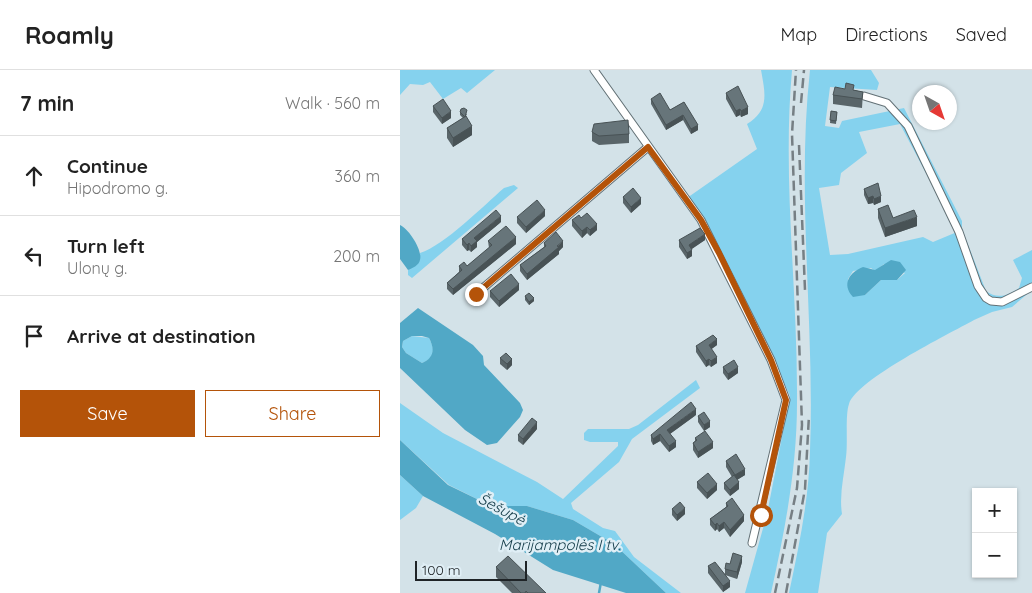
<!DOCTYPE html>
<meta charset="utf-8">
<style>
:root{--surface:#fff;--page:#f6f6f6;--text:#222;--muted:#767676;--line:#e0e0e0;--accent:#b45309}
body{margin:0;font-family:Quicksand,sans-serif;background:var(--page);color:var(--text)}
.controls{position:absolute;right:15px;bottom:15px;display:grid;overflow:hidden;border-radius:0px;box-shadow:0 1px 4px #0004}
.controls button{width:45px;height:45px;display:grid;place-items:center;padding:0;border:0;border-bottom:1px solid var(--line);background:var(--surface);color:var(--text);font:25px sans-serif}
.compass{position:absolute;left:512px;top:15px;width:45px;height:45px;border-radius:50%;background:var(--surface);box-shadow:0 1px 4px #0004;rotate:140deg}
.scale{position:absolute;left:15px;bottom:12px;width:112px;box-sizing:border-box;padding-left:5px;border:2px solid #1f2427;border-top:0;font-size:14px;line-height:18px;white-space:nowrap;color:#1f2427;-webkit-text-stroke:4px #e0eff6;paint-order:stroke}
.stop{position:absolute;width:15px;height:15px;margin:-11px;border:4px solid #b45309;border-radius:50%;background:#fff}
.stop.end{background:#b45309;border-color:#fff;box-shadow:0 1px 5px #0008}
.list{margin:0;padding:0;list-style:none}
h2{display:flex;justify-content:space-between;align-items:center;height:65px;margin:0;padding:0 20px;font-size:21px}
h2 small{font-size:16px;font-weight:400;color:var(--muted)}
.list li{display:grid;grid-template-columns:32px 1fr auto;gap:15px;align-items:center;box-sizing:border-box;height:80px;padding:0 20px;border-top:1px solid var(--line)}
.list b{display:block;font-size:19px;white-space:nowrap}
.list p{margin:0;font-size:16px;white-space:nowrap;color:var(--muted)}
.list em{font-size:16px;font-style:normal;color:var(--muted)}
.actions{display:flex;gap:10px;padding:15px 20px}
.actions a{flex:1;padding:11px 0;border:1px solid var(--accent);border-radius:0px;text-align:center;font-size:18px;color:var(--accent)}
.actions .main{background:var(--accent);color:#fff}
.icon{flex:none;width:28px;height:28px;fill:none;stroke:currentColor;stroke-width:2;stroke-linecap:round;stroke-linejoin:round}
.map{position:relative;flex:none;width:632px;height:523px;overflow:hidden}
header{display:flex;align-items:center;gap:30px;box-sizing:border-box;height:70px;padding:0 25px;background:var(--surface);border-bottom:1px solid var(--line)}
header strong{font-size:24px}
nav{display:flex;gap:28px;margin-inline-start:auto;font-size:18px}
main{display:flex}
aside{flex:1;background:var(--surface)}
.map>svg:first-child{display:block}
</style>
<header>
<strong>Roamly</strong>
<nav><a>Map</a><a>Directions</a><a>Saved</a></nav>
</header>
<main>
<aside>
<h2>7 min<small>Walk · 560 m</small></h2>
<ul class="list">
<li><svg class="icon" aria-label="ahead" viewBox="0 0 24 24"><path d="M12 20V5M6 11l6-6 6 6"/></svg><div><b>Continue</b><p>Hipodromo g.</p></div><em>360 m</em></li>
<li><svg class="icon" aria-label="left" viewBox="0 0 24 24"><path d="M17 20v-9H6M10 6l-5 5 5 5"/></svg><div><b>Turn left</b><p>Ulonų g.</p></div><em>200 m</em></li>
<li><svg class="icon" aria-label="arrive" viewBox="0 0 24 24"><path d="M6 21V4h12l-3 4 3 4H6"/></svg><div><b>Arrive at destination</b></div></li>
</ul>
<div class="actions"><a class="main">Save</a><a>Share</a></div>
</aside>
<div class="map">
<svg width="632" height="523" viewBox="0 0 632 523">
<rect width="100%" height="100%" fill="#d3e2e8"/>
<g fill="#85d2ee" fill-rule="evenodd">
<path d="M0 0H95L67 23 61 18 43 29 30 12 23 15 10 14 0 25Z"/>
<path d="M361 0H392C382 111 398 221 397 333 397 398 385 460 371 523H345L367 444 390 326 360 260 287 128 357 79 347 54C370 40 365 23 361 0Z"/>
<path d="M410 0H471L479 13 477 20 430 17 425 56 439 58 442 51 504 38 562 151V159L586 221C598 230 608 225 619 218L622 208 613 190 632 180V220L612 237 592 242 574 250C549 264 457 309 449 334 445 345 448 373 446 387 444 406 439 425 442 444L427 463 418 523H389C399 476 409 429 410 381 415 255 396 126 410 0ZM500 54 557 162 533 172 523 167 448 184 430 185 419 118 439 115 441 103 467 83 459 62ZM484 194 505 203 497 210H481L465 225 448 218V209L453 201 471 198 475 201Z"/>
<path d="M114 115 118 118 12 208 8 205V200L20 190V183C45 175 83 136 104 118Z"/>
<path d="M12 266 29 268C35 279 35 288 22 293L6 283 2 277 3 271Z"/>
<path d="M296 310 300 318 232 369 219 392 171 433 173 439 203 458 215 461 234 487 281 523H266L214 474 173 450 127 436H107L81 431 49 415 0 370V333L43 363 137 412 163 429 218 376V372H190L184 370V363L188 359H229L238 355Z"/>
<path d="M0 405 23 426 16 438 0 450Z"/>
</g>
<g fill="#51a8c6" fill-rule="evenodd">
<path d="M0 155C8 158 23 180 20 190 19 195 13 198 8 200L0 189Z"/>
<path d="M491 190 500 192 506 200 497 210H481L465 225 453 227C441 214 450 202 463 197L475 200Z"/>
<path d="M18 238 73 275 83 286 84 295 120 333 123 340 120 347 97 373 87 375 65 360 0 298V253ZM12 266H22L29 268C35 279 34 288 22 293L6 283 2 277 3 271Z"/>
<path d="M0 370 48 415 81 431 107 436H127L173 450 214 474 266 523H226L153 500 95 464 23 426 0 405Z"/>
</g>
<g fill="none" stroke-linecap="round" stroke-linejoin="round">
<path stroke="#51a8c6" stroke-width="2.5" d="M199 523 201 512"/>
<g stroke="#637176" stroke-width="9">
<g id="street">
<path d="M194 0 301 150 371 290 386 330 352 473"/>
<path d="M464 26 487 33 508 56 559 162 578 216 586 228 591 231 602 232 632 217"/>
<path d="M76 224 248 77"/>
</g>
</g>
<use href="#street" stroke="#fff" stroke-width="7"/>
<g stroke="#767f84" stroke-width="2.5" stroke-dasharray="10 5" stroke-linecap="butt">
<path d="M401 33 404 0"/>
<path d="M399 75 405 220"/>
<path d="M375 523 397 418 402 355 392 64 396 0"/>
<path d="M386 523 405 419 409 345"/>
</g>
</g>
<g fill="#596569">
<path d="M454 20 463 22 462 38 433 34V25Z"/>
<path d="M326 23 348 44 341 47 340 45 336 47 326 29Z"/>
<path d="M251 29 270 40 284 32 298 60 291 64 283 50 266 60 251 34Z"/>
<path d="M33 36 51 48 42 54 33 42Z"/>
<path d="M431 41 437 42 436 54 430 53Z"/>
<path d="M60 42 67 44 66 46 72 65 53 77 47 68V58L63 48 60 45Z"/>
<path d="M192 62 229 64V73L199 75 192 71Z"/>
<path d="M464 119 481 132 474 135 473 133 468 134 464 125Z"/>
<path d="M223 127 241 134 231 143 223 133Z"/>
<path d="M478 139 493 148 517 156 485 167 478 148Z"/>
<path d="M145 146 126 163 117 153V147Z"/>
<path d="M172 150 197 160 190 166 187 163 182 168 172 156Z"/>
<path d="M101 152 77 172V177L71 182 69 180 67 181 62 175V169Z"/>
<path d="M279 170H305L291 179 292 186 287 189 279 177Z"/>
<path d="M88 171 116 174 53 225 47 219V213L59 202V196H67L89 178Z"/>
<path d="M144 173 163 177 159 181V184L127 210 120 201V195L144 177Z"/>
<path d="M119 220 99 237 90 227V221Z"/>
<path d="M125 226 134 231 129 235 125 230Z"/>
<path d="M317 275 311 279 317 293 311 297 309 295 306 297 296 282V276Z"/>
<path d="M100 288 112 295 107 300 100 294Z"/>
<path d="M323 297 338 303 328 310 323 303Z"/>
<path d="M296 345 270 364 276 377 269 382 260 371 253 375 251 371V365Z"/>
<path d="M298 346 310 357 304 361 298 352Z"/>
<path d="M137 359 123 375 118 371V365Z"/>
<path d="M295 368 313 378 298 388 293 380V373L295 371Z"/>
<path d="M326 391 345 405 337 410 339 419 330 426 324 419V413L332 407 326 397Z"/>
<path d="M297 412 317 420 307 429 297 418Z"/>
<path d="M326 433 344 451 330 467 324 458 319 462 317 459 315 461 310 455V449L326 437Z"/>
<path d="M272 439 285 444 277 451 272 445Z"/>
<path d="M342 492 337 509 325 505 330 517 323 522 308 503V496L325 504V499L330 494Z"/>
<path d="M96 497 146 523H112L96 507Z"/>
</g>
<g fill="#485255">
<path d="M348 37V44L341 47V41Z"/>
<path d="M340 39V45L336 47V41Z"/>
<path d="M51 41V48L42 54V48Z"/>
<path d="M283 45V50L266 60V55Z"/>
<path d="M298 55V60L291 64V59Z"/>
<path d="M72 56V65L53 77V68Z"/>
<path d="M473 126V133L468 134V128Z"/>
<path d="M481 126V132L474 135V129Z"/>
<path d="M241 128V134L231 143V137Z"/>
<path d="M145 140V146L126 163V157Z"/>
<path d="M101 146V152L77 172V177L71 182V176L74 168Z"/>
<path d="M517 147V156L485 167V158Z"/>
<path d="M197 154V160L190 166V160Z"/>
<path d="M187 157V163L182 168V161Z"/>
<path d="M305 164V170L289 181V175Z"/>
<path d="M116 167V174L53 225V219Z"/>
<path d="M163 171V177L159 181V184L127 210V204Z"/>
<path d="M69 173V180L67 181V175Z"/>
<path d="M292 180V186L287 189V183Z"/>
<path d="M119 214V220L99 237V231Z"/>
<path d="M134 228V231L129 235V232Z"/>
<path d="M317 269V275L309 281V275Z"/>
<path d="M317 287V293L311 297V291Z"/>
<path d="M112 289V295L107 300V294Z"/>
<path d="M309 289V295L306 297V291Z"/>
<path d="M338 297V303L328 310V304Z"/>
<path d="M296 339V345L267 366V360Z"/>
<path d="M310 351V357L304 361V355Z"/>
<path d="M137 352V359L123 375V369Z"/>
<path d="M260 364V371L253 375V369Z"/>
<path d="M276 371V377L269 382V376Z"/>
<path d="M313 372V378L298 388V382Z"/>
<path d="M345 399V405L335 411V405Z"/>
<path d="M339 412V419L330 426V420Z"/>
<path d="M317 414V420L307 429V423Z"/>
<path d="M285 438V444L277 451V445Z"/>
<path d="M344 445V451L330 467V460Z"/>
<path d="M324 452V458L319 462V456Z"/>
<path d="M317 453V459L315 461V455Z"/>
<path d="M342 486V492L337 509V502Z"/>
<path d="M330 511V517L323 522V516Z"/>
</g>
<g fill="#67757a" stroke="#485255">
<path d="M446 13 454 15 453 20 463 22 462 29 433 25 435 17 445 19Z"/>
<path d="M338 16 348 37 341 41 340 39 336 41 326 23Z"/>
<path d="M260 23 270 40 284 32 298 55 291 59 283 45 266 55 251 29Z"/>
<path d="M43 29 51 41 42 48 33 36Z"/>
<path d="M64 38 67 40 65 47 60 42 61 39Z"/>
<path d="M431 41 437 42 436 51 430 50Z"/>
<path d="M66 46 72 56 53 68 47 58Z"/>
<path d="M228 50 229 64 199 66 192 62 194 54Z"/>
<path d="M478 113 481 126 474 129 473 126 468 128 464 119Z"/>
<path d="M233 118 241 128 231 137 223 127Z"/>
<path d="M137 130 145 140 126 157 117 147Z"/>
<path d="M488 135 493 148 514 140 517 147 485 158 478 139Z"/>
<path d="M96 140 101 146 74 168 77 171 71 176 69 173 67 175 62 169Z"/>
<path d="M187 143 197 154 190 160 187 157 182 161 172 150 179 145 181 148Z"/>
<path d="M106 156 116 167 53 219 47 213 62 200 59 196 64 192 67 196 92 175 88 171Z"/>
<path d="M300 158 305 164 289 175 292 180 287 183 279 170Z"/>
<path d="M156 162 163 171 157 176 159 177 127 204 120 195 146 176 144 173Z"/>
<path d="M111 204 119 214 99 231 90 221Z"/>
<path d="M129 223 134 228 129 232 125 226Z"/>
<path d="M313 265 317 269 309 275 317 287 311 291 309 289 306 291 296 276Z"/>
<path d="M106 283 112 289 107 294 100 288Z"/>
<path d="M334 290 338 297 328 304 323 297Z"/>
<path d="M291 332 296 339 267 360 276 371 269 376 260 364 253 369 251 365Z"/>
<path d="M304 342 310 351 304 355 298 346Z"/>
<path d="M132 348 137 352 123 369 118 365Z"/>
<path d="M305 361 313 372 298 382 293 373 297 370 295 368Z"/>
<path d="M336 384 345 399 335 405 326 391Z"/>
<path d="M308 403 317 414 307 423 297 412Z"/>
<path d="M334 405 339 412 330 420 324 413Z"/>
<path d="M332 428 344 445 330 460 324 452 319 456 317 453 315 455 310 449 328 436 326 433Z"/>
<path d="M280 432 285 438 277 445 272 439Z"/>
<path d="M333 483 342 486 337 502 325 499 326 493 330 494Z"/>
<path d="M108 486 146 523H128L126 521 125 523H121L96 497Z"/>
<path d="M315 492 330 511 323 516 308 496Z"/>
</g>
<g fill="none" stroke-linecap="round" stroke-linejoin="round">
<path stroke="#b45309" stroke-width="6" d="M76 224 248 77 301 150 319 183 371 290 386 330 361 445"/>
</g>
<g text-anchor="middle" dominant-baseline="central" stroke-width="5" stroke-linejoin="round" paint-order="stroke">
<g font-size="15" font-style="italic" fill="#123a47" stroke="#e0eff6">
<text transform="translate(102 439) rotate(28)">Šešupė</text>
<text x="160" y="474">Marijampolės I tv.</text>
</g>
</g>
</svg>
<div class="controls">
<button>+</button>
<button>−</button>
</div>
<svg class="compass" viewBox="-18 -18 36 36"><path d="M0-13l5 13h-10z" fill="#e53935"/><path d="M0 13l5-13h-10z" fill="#767676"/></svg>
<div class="scale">100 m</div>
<div class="stop" style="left:361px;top:445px"></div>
<div class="stop end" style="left:76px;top:224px"></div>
</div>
</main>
